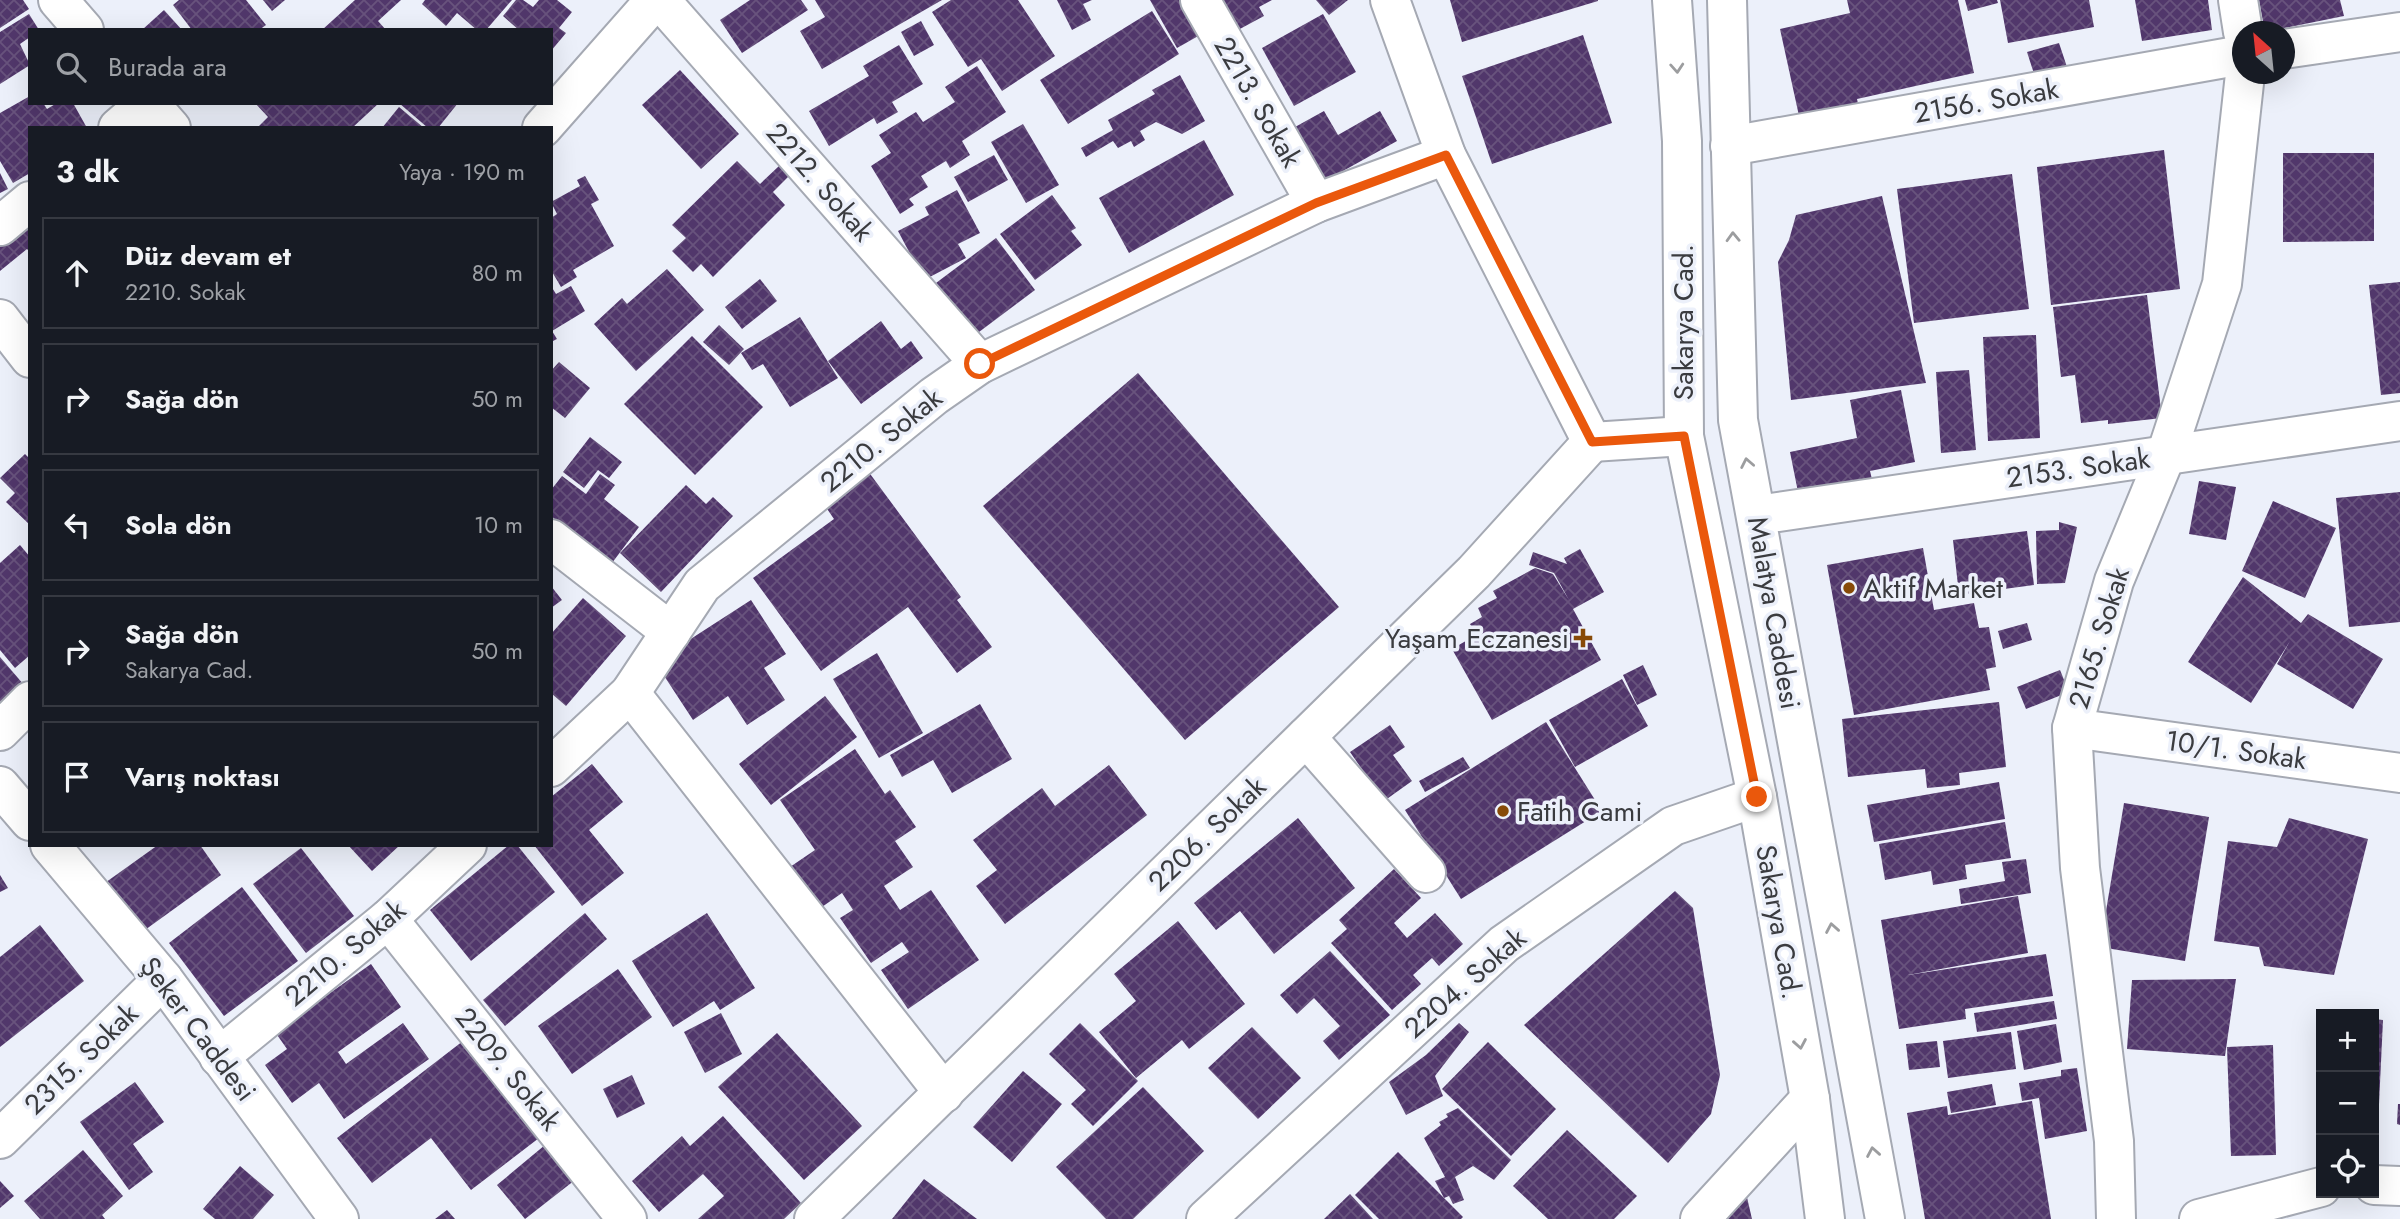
<!DOCTYPE html>
<html lang="tr">
<meta charset="utf-8">
<style>
:root{--surface:#171b24;--page:#242831;--text:#f1f3f6;--muted:#9ea1a6;--line:#363941}
body{margin:0;font-family:Jost,sans-serif;background:var(--page);color:var(--text)}
.controls{position:absolute;right:21px;bottom:21px;display:grid;overflow:hidden;border-radius:0px;box-shadow:0 7px 28px #0002}
.controls button{width:63px;height:63px;display:grid;place-items:center;padding:0;border:0;border-bottom:2px solid var(--line);background:var(--surface);color:var(--text);font:35px sans-serif}
.compass{position:absolute;left:2232px;top:21px;width:63px;height:63px;border-radius:50%;background:var(--surface);box-shadow:0 7px 28px #0002;rotate:333deg}
.stop{position:absolute;width:21px;height:21px;margin:-16px;border:5px solid #ea580c;border-radius:50%;background:#fff}
.stop.end{background:#ea580c;border-color:#fff;box-shadow:0 2px 7px #0008}
.list{margin:0;padding:0;list-style:none}
h2{display:flex;justify-content:space-between;align-items:center;height:91px;margin:0;padding:0 28px;font-size:30px}
h2 small{font-size:23px;font-weight:400;color:var(--muted)}
.list li{display:grid;grid-template-columns:46px 1fr auto;gap:21px;align-items:center;box-sizing:border-box;height:112px;margin:0 14px 14px;padding:0 14px;border:2px solid var(--line);border-radius:0px}
.list b{display:block;font-size:26px;white-space:nowrap}
.list p{margin:0;font-size:23px;white-space:nowrap;color:var(--muted)}
.list em{font-size:23px;font-style:normal;color:var(--muted)}
.icon{flex:none;width:38px;height:38px;fill:none;stroke:currentColor;stroke-width:2;stroke-linecap:round;stroke-linejoin:round}
.map{position:relative;flex:none;width:2400px;height:1219px;overflow:hidden}
.search{position:absolute;background:var(--surface);box-shadow:0 7px 28px #0002;left:28px;top:28px;width:525px;height:77px;display:flex;align-items:center;gap:18px;box-sizing:border-box;padding:0 24px;border-radius:0px;color:var(--muted);font-size:26px}
.panel{position:absolute;background:var(--surface);box-shadow:0 7px 28px #0002;left:28px;top:126px;width:525px;height:721px;border-radius:0px}
.map>svg:first-child{display:block}
</style>
<div class="map">
<svg width="2400" height="1219" viewBox="0 0 2400 1219">
<defs>
<pattern id="building-cross-hatch" width="8" height="8" patternUnits="userSpaceOnUse" patternTransform="scale(1.75)"><rect width="8" height="8" fill="#51376b"/><path d="M0 0l8 8M0 8l8-8" fill="none" stroke="#68537d"/></pattern>
</defs>
<rect width="100%" height="100%" fill="#ecf0fa"/>
<g fill="url(#building-cross-hatch)">
<path d="M0 0H23L29 9 0 28Z"/>
<path d="M179 0H246L266 25 259 30H192L173 5Z"/>
<path d="M263 0H285L272 11Z"/>
<path d="M355 0H401L378 21 386 30H322Z"/>
<path d="M425 0H512L486 30H477L457 13 446 26 422 4Z"/>
<path d="M516 0H523L533 7 539 0H557L572 12 559 28 566 33 551 51V30H519L503 16Z"/>
<path d="M750 0H801L808 10 742 53 720 20Z"/>
<path d="M815 0H942L822 69 800 31 825 17Z"/>
<path d="M951 0H1018L1055 56 1002 91 981 59 968 67 932 12Z"/>
<path d="M1057 0H1092L1083 4 1091 20 1072 30Z"/>
<path d="M1150 0H1180L1200 35 1177 48Z"/>
<path d="M1222 0H1272L1259 7 1264 16 1238 30Z"/>
<path d="M1316 0H1348L1329 15Z"/>
<path d="M1450 0H1598V1L1462 42Z"/>
<path d="M1847 0H1958L1974 73 1857 99 1860 112 1801 125 1780 29 1850 13Z"/>
<path d="M1965 0H1997L1998 3 1968 11Z"/>
<path d="M2000 0H2089L2094 27 2008 43Z"/>
<path d="M2135 0H2208L2212 30 2142 41Z"/>
<path d="M2259 0H2340L2344 16 2265 32Z"/>
<path d="M164 10 182 30H142Z"/>
<path d="M1152 11 1179 54 1068 124 1040 80Z"/>
<path d="M29 14 39 30H30V37L20 44 30 65 0 84V32Z"/>
<path d="M1323 14 1356 72 1294 106 1262 48Z"/>
<path d="M921 21 934 45 914 56 901 32Z"/>
<path d="M1583 35 1612 123 1492 164 1462 76Z"/>
<path d="M2059 43 2068 70 2036 80 2027 52Z"/>
<path d="M899 45 923 84 892 102 898 112 877 124 874 118 829 146 809 111 869 76 863 66Z"/>
<path d="M977 66 1006 112 962 141 970 155 950 168 946 161 921 176 928 187 909 199 914 205 900 214 871 166 891 153 879 135 916 112 923 122 955 102 945 87Z"/>
<path d="M680 70 739 134 701 169 642 105Z"/>
<path d="M1180 75 1205 121 1182 134 1156 122 1140 131 1145 140 1134 147 1131 141 1118 148 1113 141 1086 157 1081 148 1113 130 1108 120 1155 94 1152 90Z"/>
<path d="M30 96V103H43L47 109 57 103H73L87 128H30V173L13 183 0 161V113Z"/>
<path d="M255 103H379L352 128H257L268 117Z"/>
<path d="M399 103H458L438 128H428Z"/>
<path d="M399 107 424 128H382Z"/>
<path d="M1324 111 1338 135 1380 111 1397 141 1316 186 1286 132Z"/>
<path d="M1023 124 1059 185 1026 203 991 142Z"/>
<path d="M1204 140 1234 195 1129 253 1099 198Z"/>
<path d="M2164 150 2180 289 2051 305 2037 167Z"/>
<path d="M2283 153H2374V241L2283 242Z"/>
<path d="M994 155 1008 180 968 202 954 177Z"/>
<path d="M737 161 760 184 779 166 789 176 773 192 785 205 713 277 701 264 693 272 672 251 686 238 672 225Z"/>
<path d="M0 173 8 189 0 193Z"/>
<path d="M2012 174 2029 309 1914 323 1897 189Z"/>
<path d="M585 176 599 200 591 204 614 246 573 270 577 277 561 287 551 270V218L557 214 551 202 580 186 577 180Z"/>
<path d="M957 190 980 233 958 244 966 258 924 280 898 231 929 215 925 207Z"/>
<path d="M1052 195 1076 228 1071 231 1082 245 1035 280 1000 234Z"/>
<path d="M1882 196 1926 383 1791 400 1778 262 1789 240 1796 215Z"/>
<path d="M30 212V252L27 249 0 271V237Z"/>
<path d="M996 238 1035 290 975 335 936 283Z"/>
<path d="M667 269 704 310 636 371 594 324 622 298 627 304Z"/>
<path d="M760 279 777 301 742 329 725 307Z"/>
<path d="M2400 282V393L2381 395 2369 285Z"/>
<path d="M551 286 556 294 571 286 585 311 552 331 557 339 551 342Z"/>
<path d="M2147 295 2162 418 2108 424V420L2081 423 2075 375 2061 377 2053 307Z"/>
<path d="M800 317 838 378 790 407 763 364 752 370 741 353Z"/>
<path d="M881 321 901 349 911 341 923 358 861 404 828 361Z"/>
<path d="M719 325 744 349 729 365 703 342Z"/>
<path d="M2036 335 2040 438 1988 441 1983 337Z"/>
<path d="M692 336 763 407 695 475 624 404Z"/>
<path d="M559 362 590 388 565 418 551 407V371Z"/>
<path d="M1969 370 1976 450 1941 453 1936 372Z"/>
<path d="M1138 373 1339 607 1185 740 983 506Z"/>
<path d="M1901 390 1915 462 1870 471 1876 496 1801 507 1790 452 1857 438 1850 400Z"/>
<path d="M590 437 622 462 609 478 598 470 584 488 563 472Z"/>
<path d="M25 454 30 459V525L6 502 15 493 0 478Z"/>
<path d="M865 467 961 597 957 600 992 647 957 673 908 607 821 671 753 578 834 519 821 500Z"/>
<path d="M600 474 615 485 604 499 639 527 612 563 551 516V490L562 476 586 494Z"/>
<path d="M2199 481 2236 487 2226 540 2189 534Z"/>
<path d="M686 485 706 504 713 497 733 516 661 592 620 553Z"/>
<path d="M2400 492V622L2349 627 2336 498Z"/>
<path d="M2273 501 2336 528 2305 598 2242 571Z"/>
<path d="M2059 522 2077 527 2065 583 2037 584 2036 531 2059 530Z"/>
<path d="M2027 531 2034 585 1959 595 1953 540Z"/>
<path d="M20 545 30 557V655L15 668 0 650V563Z"/>
<path d="M1923 548 1934 610 1974 603 1979 628 1989 627 1996 667 1986 669 1990 690 1854 715 1827 565Z"/>
<path d="M1580 549 1604 592 1573 609 1601 660 1492 720 1452 649 1476 635 1470 624 1482 617 1478 608 1497 598 1493 591 1535 568 1553 574 1569 600 1554 573 1529 565 1533 552 1567 564 1564 558Z"/>
<path d="M2243 577 2301 623 2308 614 2383 659 2353 709 2277 664 2290 641 2251 703 2188 662Z"/>
<path d="M551 586 562 600 551 608Z"/>
<path d="M583 598 626 636 566 706 551 693V634Z"/>
<path d="M751 600 786 654 764 668 785 700 747 725 728 696 693 720 655 662Z"/>
<path d="M2027 623 2032 640 2003 649 1998 631Z"/>
<path d="M877 653 923 733 879 758 833 679Z"/>
<path d="M0 657 24 685 0 706Z"/>
<path d="M1643 665 1657 695 1637 705 1623 675Z"/>
<path d="M2060 670 2069 692 2026 709 2017 687Z"/>
<path d="M1622 679 1648 726 1575 767 1549 720Z"/>
<path d="M825 696 857 737 771 805 739 764Z"/>
<path d="M1999 702 2006 767 1959 773 1960 785 1927 788 1925 769 1848 777 1842 719Z"/>
<path d="M980 704 1012 759 952 793 933 760 902 777 890 755Z"/>
<path d="M1546 722 1602 811 1461 899 1405 810Z"/>
<path d="M1390 725 1405 747 1393 755 1412 781 1384 801 1350 752Z"/>
<path d="M855 749 885 794 890 790 916 827 895 841 913 867 884 886 900 910 931 890 979 960 908 1009 881 970 909 952 902 942 871 963 840 918 853 910 842 893 819 909 790 867 815 850 780 800Z"/>
<path d="M1463 757 1470 768 1425 792 1419 781Z"/>
<path d="M592 764 623 802 589 830 624 873 582 906 534 845H551V797Z"/>
<path d="M1109 765 1147 815 1005 924 976 886 997 870 973 840 1042 788 1055 806Z"/>
<path d="M1999 782 2005 819 1874 842 1867 805Z"/>
<path d="M2124 803 2209 817 2185 961 2100 947Z"/>
<path d="M1298 818 1355 888 1274 954 1240 911 1216 930 1194 903Z"/>
<path d="M2289 818 2368 839 2334 975 2264 966 2259 947 2214 941 2228 841 2277 847Z"/>
<path d="M2005 822 2011 858 1965 865 1967 879 1933 885 1931 871 1885 880 1879 844Z"/>
<path d="M158 845H200L221 875 138 935 102 885Z"/>
<path d="M348 845H400L372 871Z"/>
<path d="M509 845H517L555 892 471 961 430 910Z"/>
<path d="M301 848 354 916 306 953 253 884Z"/>
<path d="M2026 859 2031 893 1961 904 1959 889 2005 881 2002 862Z"/>
<path d="M1394 869 1421 898 1394 923 1407 938 1435 913 1463 944 1439 966 1432 958 1413 975 1421 984 1392 1010 1331 943 1347 929 1339 920Z"/>
<path d="M0 875 8 888 0 892Z"/>
<path d="M242 887 298 961 224 1016 169 943Z"/>
<path d="M1675 891 1693 908 1720 1075 1711 1114 1668 1163 1524 1025Z"/>
<path d="M2018 896 2028 953 1908 975 2046 954 2053 996 1965 1009 1966 1019 1899 1029 1881 920Z"/>
<path d="M585 913 607 939 505 1026 483 1000Z"/>
<path d="M707 913 755 988 720 1010 714 1001 673 1027 632 961Z"/>
<path d="M1178 921 1245 1004 1189 1049 1182 1040 1136 1078 1099 1032 1136 1001 1114 974Z"/>
<path d="M40 925 84 981 0 1047V957Z"/>
<path d="M1330 951 1390 1015 1339 1060 1323 1041 1340 1026 1314 998 1297 1014 1280 995Z"/>
<path d="M371 964 401 1007 338 1052 346 1064 403 1023 429 1059 344 1119 319 1083 292 1103 265 1065 287 1049 275 1032Z"/>
<path d="M618 969 652 1017 572 1074 538 1026Z"/>
<path d="M2236 979 2225 1056 2127 1049 2132 980Z"/>
<path d="M2054 1001 2057 1019 1977 1032 1974 1013Z"/>
<path d="M721 1013 742 1054 705 1073 684 1032Z"/>
<path d="M2374 1019 2383 1020 2378 1125H2374Z"/>
<path d="M1080 1023 1138 1081 1093 1126 1071 1104 1086 1090 1049 1054Z"/>
<path d="M1459 1023 1469 1032 1435 1076 1443 1096 1406 1115 1389 1082 1426 1055Z"/>
<path d="M2056 1024 2062 1062 2024 1070 2017 1031Z"/>
<path d="M1252 1027 1301 1078 1258 1119 1208 1068Z"/>
<path d="M2011 1032 2016 1069 1948 1078 1943 1041Z"/>
<path d="M777 1033 862 1126 804 1180 718 1087Z"/>
<path d="M463 1041 539 1138 471 1190 431 1138 372 1183 337 1138Z"/>
<path d="M1937 1041 1940 1067 1909 1070 1906 1044Z"/>
<path d="M1488 1042 1556 1109 1511 1156 1442 1089Z"/>
<path d="M2273 1045 2276 1155 2231 1156 2227 1047Z"/>
<path d="M2077 1068 2087 1131 2045 1139 2039 1098 2022 1101 2019 1083 2061 1076V1070Z"/>
<path d="M1023 1071 1062 1104 1012 1162 973 1127Z"/>
<path d="M632 1075 645 1104 617 1118 603 1089Z"/>
<path d="M135 1082 164 1122 133 1144 153 1172 129 1190 80 1122Z"/>
<path d="M1992 1084 1996 1105 1951 1113 1947 1092Z"/>
<path d="M1143 1087 1204 1151 1133 1219H1106L1056 1167Z"/>
<path d="M2032 1101 2051 1219H1925L1907 1113 1947 1106 1948 1115Z"/>
<path d="M2398 1104H2400V1125L2397 1124Z"/>
<path d="M1458 1108 1511 1160 1494 1180 1473 1166 1455 1177 1464 1200 1453 1204 1449 1196 1444 1198 1435 1181 1445 1177 1424 1138 1441 1125 1439 1122 1448 1117 1446 1114Z"/>
<path d="M723 1116 801 1203 784 1219H698L724 1196 703 1174 659 1212 632 1181 682 1136 690 1146Z"/>
<path d="M1567 1130 1637 1196 1614 1219H1548L1513 1186Z"/>
<path d="M545 1145 575 1180 525 1219 497 1185Z"/>
<path d="M83 1150 123 1196 102 1215 105 1219H40L24 1201Z"/>
<path d="M1398 1152 1463 1217 1461 1219H1379L1355 1195Z"/>
<path d="M240 1166 274 1195 253 1219H215L203 1209Z"/>
<path d="M924 1179 977 1219H892Z"/>
<path d="M1743 1180 1752 1219H1711Z"/>
<path d="M0 1181 14 1196 0 1208Z"/>
<path d="M1350 1194 1373 1219H1324Z"/>
<path d="M447 1210 455 1219H435Z"/>
</g>
<g fill="none" stroke-linecap="round" stroke-linejoin="round">
<g stroke="#a5a9b3" stroke-width="42">
<g id="minor">
<path d="M58 0 84 30"/>
<path d="M660 0 980 364"/>
<path d="M1200 0 1316 203"/>
<path d="M1390 0 1446 155 1592 442 1684 436"/>
<path d="M2238 0 2243 32"/>
<path d="M2284 49 2400 32"/>
<path d="M149 103 171 128"/>
<path d="M118 128 147 103"/>
<path d="M542 128 655 0"/>
<path d="M1730 146 2242 55"/>
<path d="M0 226 30 201"/>
<path d="M0 319 30 358"/>
<path d="M1757 515 2400 421"/>
<path d="M551 539 671 632"/>
<path d="M630 693 944 1093"/>
<path d="M2072 728 2400 773"/>
<path d="M0 731 30 701"/>
<path d="M1306 737 1426 873"/>
<path d="M551 767 630 693 702 585 934 396 980 364 1316 203 1446 155"/>
<path d="M0 786 30 821"/>
<path d="M50 845 163 979 339 1219"/>
<path d="M388 919 627 1219"/>
<path d="M219 1057 388 919 467 845"/>
<path d="M0 1139 163 979"/>
<path d="M2374 1185 2400 1186"/>
<path d="M814 1219 1474 572 1592 442"/>
<path d="M1206 1219 1504 944 1673 826 1757 797"/>
<path d="M1700 1219 1810 1099"/>
<path d="M2116 1219 2114 1141 2080 868 2072 728 2114 581 2166 455 2222 284 2245 74"/>
<path d="M2199 1219 2321 1187"/>
</g>
</g>
<g stroke="#a5a9b3" stroke-width="42">
<g id="major">
<path d="M1672 0 1682 141 1684 436 1757 797 1810 1099 1825 1219"/>
<path d="M1727 0 1738 420 1885 1219"/>
</g>
</g>
<use href="#minor" stroke="#fff" stroke-width="38"/>
<use href="#major" stroke="#fff" stroke-width="38"/>
</g>
<defs><path id="oneway-chevron" d="M-2-3.5L2.5 0L-2 3.5" fill="none" stroke-width="1.6" stroke-linecap="round" stroke-linejoin="round" transform="scale(1.75)"/></defs>
<g stroke="#9c9d9f">
<use href="#oneway-chevron" transform="translate(1677 68) rotate(86)"/>
<use href="#oneway-chevron" transform="translate(1733 237) rotate(-92)"/>
<use href="#oneway-chevron" transform="translate(1747 463) rotate(-101)"/>
<use href="#oneway-chevron" transform="translate(1832 928) rotate(-100)"/>
<use href="#oneway-chevron" transform="translate(1800 1044) rotate(80)"/>
<use href="#oneway-chevron" transform="translate(1873 1152) rotate(-100)"/>
</g>
<g fill="none" stroke-linecap="round" stroke-linejoin="round">
<path stroke="#ea580c" stroke-width="9" d="M980 364 1316 203 1446 155 1592 442 1684 436 1757 797"/>
</g>
<g fill="#874a07" stroke="#ecf0fa" stroke-width="2.5">
<circle cx="1849" cy="588" r="7"/>
<path d="M1579.5 627.5h7v7h7v7h-7v7h-7v-7h-7v-7h7z"/>
<circle cx="1503" cy="811" r="7"/>
</g>
<g text-anchor="middle" dominant-baseline="central" stroke-width="7" stroke-linejoin="round" paint-order="stroke">
<g font-size="28" fill="#3a3b3f" stroke="#ecf0fa">
<text transform="translate(1986 101) rotate(-10)">2156. Sokak</text>
<text transform="translate(1258 102) rotate(60)">2213. Sokak</text>
<text transform="translate(820 182) rotate(49)">2212. Sokak</text>
<text transform="translate(1683 322) rotate(-90)">Sakarya Cad.</text>
<text transform="translate(881 440) rotate(-39)">2210. Sokak</text>
<text transform="translate(2078 468) rotate(-8)">2153. Sokak</text>
<text transform="translate(1774 613) rotate(80)">Malatya Caddesi</text>
<text transform="translate(2099 638) rotate(-73)">2165. Sokak</text>
<text transform="translate(2236 750) rotate(8)">10/1. Sokak</text>
<text transform="translate(1207 834) rotate(-44)">2206. Sokak</text>
<text transform="translate(1779 922) rotate(80)">Sakarya Cad.</text>
<text transform="translate(345 953) rotate(-40)">2210. Sokak</text>
<text transform="translate(1465 983) rotate(-41)">2204. Sokak</text>
<text transform="translate(198 1029) rotate(53)">Şeker Caddesi</text>
<text transform="translate(81 1059) rotate(-44)">2315. Sokak</text>
<text transform="translate(508 1069) rotate(51)">2209. Sokak</text>
</g>
<g font-size="28" fill="#3a3b3f" stroke="#ecf0fa" text-anchor="start">
<text x="1863" y="588">Aktif Market</text>
<text x="1569" y="638" text-anchor="end">Yaşam Eczanesi</text>
<text x="1517" y="811">Fatih Cami</text>
</g>
</g>
</svg>
<div class="controls">
<button>+</button>
<button>−</button>
<button><svg class="icon" aria-label="locate" viewBox="0 0 24 24"><circle cx="12" cy="12" r="6"/><path d="M12 2v4M12 18v4M2 12h4M18 12h4"/></svg></button>
</div>
<svg class="compass" viewBox="-18 -18 36 36"><path d="M0-13l5 13h-10z" fill="#e53935"/><path d="M0 13l5-13h-10z" fill="#9ea1a6"/></svg>
<div class="stop" style="left:980px;top:364px"></div>
<div class="stop end" style="left:1757px;top:797px"></div>
<div class="search"><svg class="icon" aria-label="search" viewBox="0 0 24 24"><circle cx="10" cy="10" r="6"/><path d="M15 15l6 6"/></svg>Burada ara</div>
<section class="panel">
<h2>3 dk<small>Yaya · 190 m</small></h2>
<ul class="list">
<li><svg class="icon" aria-label="ahead" viewBox="0 0 24 24"><path d="M12 20V5M6 11l6-6 6 6"/></svg><div><b>Düz devam et</b><p>2210. Sokak</p></div><em>80 m</em></li>
<li><svg class="icon" aria-label="right" viewBox="0 0 24 24"><path d="M7 20v-9h11M14 6l5 5-5 5"/></svg><div><b>Sağa dön</b></div><em>50 m</em></li>
<li><svg class="icon" aria-label="left" viewBox="0 0 24 24"><path d="M17 20v-9H6M10 6l-5 5 5 5"/></svg><div><b>Sola dön</b></div><em>10 m</em></li>
<li><svg class="icon" aria-label="right" viewBox="0 0 24 24"><path d="M7 20v-9h11M14 6l5 5-5 5"/></svg><div><b>Sağa dön</b><p>Sakarya Cad.</p></div><em>50 m</em></li>
<li><svg class="icon" aria-label="arrive" viewBox="0 0 24 24"><path d="M6 21V4h12l-3 4 3 4H6"/></svg><div><b>Varış noktası</b></div></li>
</ul>
</section>
</div>
